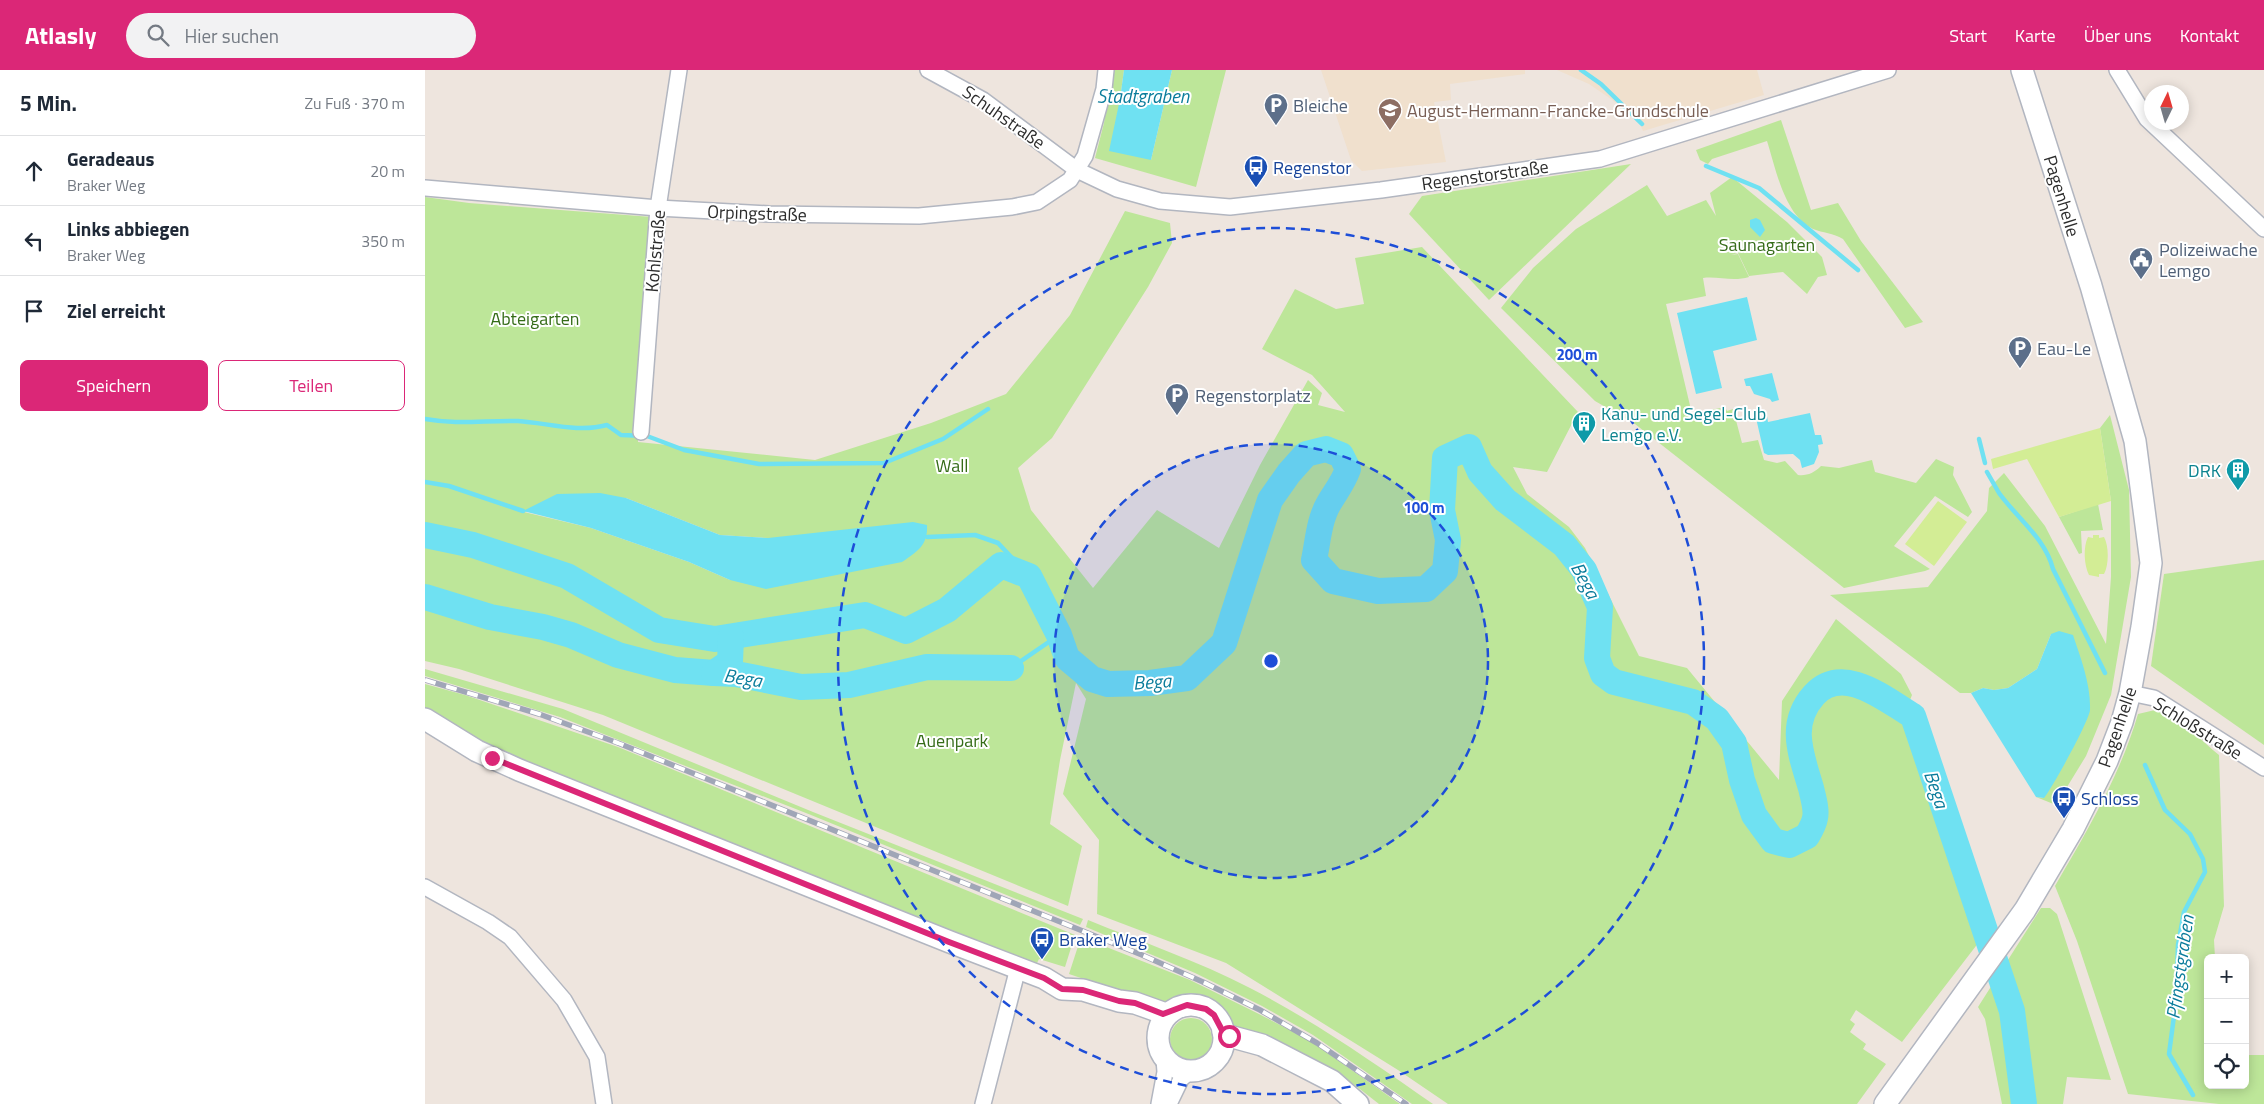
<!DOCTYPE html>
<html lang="de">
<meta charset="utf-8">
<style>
:root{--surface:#fff;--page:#f2f2f3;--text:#1f2937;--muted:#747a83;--line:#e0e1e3;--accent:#db2777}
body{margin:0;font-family:"Titillium Web",sans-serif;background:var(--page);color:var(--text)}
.controls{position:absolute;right:15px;bottom:15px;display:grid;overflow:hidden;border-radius:8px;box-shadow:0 2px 12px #0003}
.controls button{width:45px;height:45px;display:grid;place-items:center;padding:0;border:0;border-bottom:1px solid var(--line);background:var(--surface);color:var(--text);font:25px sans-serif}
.compass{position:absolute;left:1719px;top:15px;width:45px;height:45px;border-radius:50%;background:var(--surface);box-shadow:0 2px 12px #0003;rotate:5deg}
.stop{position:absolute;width:15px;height:15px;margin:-11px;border:4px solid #db2777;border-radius:50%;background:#fff}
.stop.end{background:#db2777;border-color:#fff;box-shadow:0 1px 5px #0008}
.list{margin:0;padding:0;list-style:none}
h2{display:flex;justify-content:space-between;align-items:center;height:65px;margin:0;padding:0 20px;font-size:21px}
h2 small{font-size:16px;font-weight:400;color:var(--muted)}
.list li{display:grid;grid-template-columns:32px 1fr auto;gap:15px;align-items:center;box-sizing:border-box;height:70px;padding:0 20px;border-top:1px solid var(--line)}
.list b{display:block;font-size:19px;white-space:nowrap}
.list p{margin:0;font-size:16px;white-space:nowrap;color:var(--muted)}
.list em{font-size:16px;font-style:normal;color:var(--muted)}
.actions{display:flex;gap:10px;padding:15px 20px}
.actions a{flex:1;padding:11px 0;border:1px solid var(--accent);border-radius:8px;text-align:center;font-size:18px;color:var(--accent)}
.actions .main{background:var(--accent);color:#fff}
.icon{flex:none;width:28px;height:28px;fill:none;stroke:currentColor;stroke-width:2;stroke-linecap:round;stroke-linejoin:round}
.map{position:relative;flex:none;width:1839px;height:1034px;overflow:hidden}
header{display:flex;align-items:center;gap:30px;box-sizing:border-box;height:70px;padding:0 25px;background:var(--accent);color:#fff}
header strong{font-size:24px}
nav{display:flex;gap:28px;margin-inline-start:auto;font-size:18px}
.search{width:350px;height:45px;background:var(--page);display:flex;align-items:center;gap:12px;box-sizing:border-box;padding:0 18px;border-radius:28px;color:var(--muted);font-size:19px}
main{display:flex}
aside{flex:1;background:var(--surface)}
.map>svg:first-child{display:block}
</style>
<header>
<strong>Atlasly</strong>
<div class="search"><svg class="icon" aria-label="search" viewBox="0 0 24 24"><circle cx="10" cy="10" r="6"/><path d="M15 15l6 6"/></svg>Hier suchen</div>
<nav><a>Start</a><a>Karte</a><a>Über uns</a><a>Kontakt</a></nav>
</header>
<main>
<aside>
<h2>5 Min.<small>Zu Fuß · 370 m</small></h2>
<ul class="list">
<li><svg class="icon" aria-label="ahead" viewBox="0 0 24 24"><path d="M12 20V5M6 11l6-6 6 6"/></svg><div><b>Geradeaus</b><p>Braker Weg</p></div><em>20 m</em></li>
<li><svg class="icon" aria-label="left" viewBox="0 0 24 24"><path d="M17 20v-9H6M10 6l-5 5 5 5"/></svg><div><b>Links abbiegen</b><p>Braker Weg</p></div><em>350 m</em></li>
<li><svg class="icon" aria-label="arrive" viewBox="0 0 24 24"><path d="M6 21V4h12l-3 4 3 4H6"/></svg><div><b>Ziel erreicht</b></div></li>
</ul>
<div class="actions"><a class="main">Speichern</a><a>Teilen</a></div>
</aside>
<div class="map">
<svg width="1839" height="1034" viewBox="0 0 1839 1034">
<rect width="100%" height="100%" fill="#eee5de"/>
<g fill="#f0e0cd">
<path d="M896 0H1100V4L1025 14 1026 30 1009 32 1021 92 937 101 926 90Z"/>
<path d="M1132 0H1332L1339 25 1218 61 1213 50 1186 29 1164 14Z"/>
</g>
<g fill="#bde699" fill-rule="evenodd">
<path d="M686 0H699L695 29 726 90 747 0H801L771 117 670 88 679 53Z"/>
<path d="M1356 50 1386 140 1413 133 1436 171 1498 252 1480 258 1418 169C1408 163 1398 163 1388 159 1359 145 1351 99 1342 71L1287 89 1283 94 1275 90 1271 80Z"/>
<path d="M1206 94 1064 230 984 144 997 126Z"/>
<path d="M1307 107 1362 152 1397 187 1402 205 1393 207 1382 224 1358 202 1324 206 1313 183 1306 185 1313 184 1324 207C1308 212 1293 206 1278 208L1281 226 1241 234 1267 344 1300 337 1302 341 1308 339 1317 373 1333 370 1339 390 1352 393 1360 391 1373 405C1382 406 1389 403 1396 396L1414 398 1447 390 1450 402 1491 413 1511 389 1529 397 1528 405 1547 442 1543 447 1510 426 1469 476 1505 499 1500 501 1419 518 1210 354 1170 331 1076 238 1108 198 1151 159 1222 115 1242 146 1281 130 1291 146 1285 123Z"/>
<path d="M0 127 44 133 227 147 213 372 390 390 506 353 581 324 645 245 700 141 745 153 747 173 723 217 627 368 593 398 606 440 668 518 732 440 794 478 835 395 883 310 897 323 893 335 920 342 887 305 837 279 870 219 911 239 939 234 930 188 997 177 1153 342 1122 402 1088 397 1102 424 1144 457 1160 478 1214 586 1262 598 1354 710 1357 631 1411 549 1476 604 1487 625 1477 650 1493 700 1554 872 1477 972 1431 940 1425 950 1430 954 1425 962 1441 974 1438 979 1461 994 1432 1034H1023L973 1000 801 893 672 844 674 770 638 724 661 629 651 613 635 690 625 754 657 776 643 836 178 645 34 599 0 591ZM201 428 295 465 343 468 305 510 264 492 166 458 99 442Z"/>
<path d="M1685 345 1704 420 1706 507 1686 625 1661 686 1631 735 1611 727 1619 728 1626 564 1612 599 1583 618 1569 620 1558 618 1546 623H1535L1405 525 1503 517 1562 441 1564 418 1579 403 1620 456 1681 574 1686 507V431L1675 358Z"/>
<path d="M1673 434 1678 460 1656 461 1657 483 1654 484 1634 447Z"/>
<path d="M1839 490V675L1726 596 1739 504Z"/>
<path d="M0 599 138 639 388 742 658 849 655 855 386 745 135 647 0 606Z"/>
<path d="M0 614 40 625 193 677 650 865 640 897 614 889 612 893C488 849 367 800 246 752 162 719 74 690 0 638Z"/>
<path d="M1730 640C1748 641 1779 673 1794 685L1799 836 1789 870 1790 888H1783V1015H1820V985H1839V1034H1794L1703 1024 1652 871 1630 816C1662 761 1695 706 1713 644Z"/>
<path d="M1616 838H1625L1632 844 1686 1010 1642 1007 1638 1034H1577L1560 949 1553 937Z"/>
<path d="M663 850C717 872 773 891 825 918 889 951 949 993 1008 1034H987L888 965 837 936 770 903 661 857Z"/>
<path d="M656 867 765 910 832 943 884 970 975 1034H954L931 1016 872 981 805 958 790 939 777 932 763 930 746 935 715 928 644 904Z"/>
<circle cx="766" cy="969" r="21"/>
</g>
<g fill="#d3ed95">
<path d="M1675 358 1686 431 1634 447 1602 389 1568 399 1566 389Z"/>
<path d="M1513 431 1542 452 1509 496 1480 474Z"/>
<path d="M1668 465H1674V468L1679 467C1684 476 1684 495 1679 504H1674V507L1664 505C1659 495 1658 477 1663 467L1668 468Z"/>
</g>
<g fill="#6fe1f2">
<path d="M699 0H747L726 90 684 81 695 29Z"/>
<path d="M1331 148 1335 150 1340 160 1335 167 1325 157V150Z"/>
<path d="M1322 227 1332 270 1288 281 1297 318 1271 324 1252 243Z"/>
<path d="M1347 303 1354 330 1347 332 1345 329 1329 324 1325 316H1321L1319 309Z"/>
<path d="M1385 343 1390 365H1396L1398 374 1393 375 1394 382 1389 394 1377 398 1375 390 1368 384 1343 385 1339 383 1331 348 1342 346 1343 352Z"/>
<path d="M175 423 201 428 295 465 343 468 488 452 502 455C503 475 493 481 477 492L341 519 305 510 264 492 166 458 98 441 132 424Z"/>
<path d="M1634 561 1648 565C1656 589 1666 615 1665 640 1664 651 1628 717 1619 728L1611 727 1546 623 1558 618 1569 620 1583 618 1612 599 1626 564Z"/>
</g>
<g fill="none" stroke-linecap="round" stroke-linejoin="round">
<g stroke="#6fe1f2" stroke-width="4.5">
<path d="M1156 0 1176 14 1217 54"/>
<path d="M1281 96 1334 118 1433 200"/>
<path d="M0 349C33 355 61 350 93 351 123 353 153 363 182 355L196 365 222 366 259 380 334 394 459 393 518 369 563 339"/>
<path d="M1554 369 1560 393"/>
<path d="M1562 402C1566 409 1570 416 1574 423 1592 448 1620 468 1628 499L1680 603"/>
<path d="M0 412 24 416 98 441"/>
<path d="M502 467 550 465 573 473 604 506"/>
<path d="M586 598 634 565"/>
<path d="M1720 695 1740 740 1765 764 1778 789 1780 802 1759 842 1753 875 1751 931 1744 984 1768 1025"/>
</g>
<g stroke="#6fe1f2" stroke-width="26">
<path d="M0 465 48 475 142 506 234 560 290 569 440 545 481 561 522 540 576 495 604 506 634 565 642 588 667 609 683 614 725 613 762 608 799 573 845 430 864 403 881 384 901 379 916 385 923 399C918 413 911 421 904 433 894 450 893 471 889 490L908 511 953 521 1001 519 1020 501 1023 470 1017 440 1020 388 1044 377 1055 402 1080 430 1139 475 1159 500 1175 537 1172 588 1178 604 1189 612 1268 632 1292 649 1309 673 1317 710 1329 745 1348 771 1364 775 1382 766C1385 761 1389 754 1390 748 1392 739 1388 727 1386 718 1376 684 1363 654 1389 625 1418 593 1461 630 1488 646L1587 941 1599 1034"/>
<path d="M0 527 65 547 118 557 146 565 193 585 250 600 289 603 305 592 306 567"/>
<path d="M289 603 311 604 376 617 424 615 502 597 586 598"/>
</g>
<g stroke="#b2b6c0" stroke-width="18">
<g id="street">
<path d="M503 0 558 30 652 100 692 119 735 131 805 137 956 120 1175 89 1463 0"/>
<path d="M1692 0 1722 49 1839 159"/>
<path d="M0 118 233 138 344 144 494 146 587 137 612 132 645 110 660 86 679 19 681 0"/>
<path d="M216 362 233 138 254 0"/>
<path d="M1705 623 1729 628 1839 698"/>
<path d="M0 817 63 852 85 867 139 930 172 987 179 1034"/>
<path d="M558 1034 593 898"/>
<path d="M734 1034 740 1002 739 989"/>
<path d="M744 1034 756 1009 764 1002"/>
</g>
</g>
<g stroke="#b2b6c0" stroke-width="24">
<g id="secondary">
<path d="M0 649 52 681 94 700 525 872 619 908 637 919 658 920 694 931 710 933 738 943H744"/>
<circle cx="766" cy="968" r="33"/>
<path d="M798 962 804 966 837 975 907 1011 933 1034"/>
<path d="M1460 1034 1600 840 1648 759 1682 691 1697 652 1705 623 1717 557 1726 493 1710 371 1666 216 1597 0"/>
</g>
</g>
<use href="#street" stroke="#fff" stroke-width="15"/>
<use href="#secondary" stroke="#fff" stroke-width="21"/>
<g stroke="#a0a6b7" stroke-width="5.5">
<path id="rail" d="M0 610 114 644 193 673 717 885 778 912 835 940 892 973 981 1034"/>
</g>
<use href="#rail" stroke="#fff" stroke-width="4" stroke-dasharray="11" stroke-linecap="butt"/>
</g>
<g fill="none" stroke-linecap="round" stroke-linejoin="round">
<path stroke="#db2777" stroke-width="6" d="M67 688 524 872 619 908 637 919 658 920 694 931 710 933 738 944 762 935 781 939 789 945 798 962 804 966"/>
</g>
<circle cx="846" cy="591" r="217" fill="#1d4ed8" fill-opacity=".12"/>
<g fill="none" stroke="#1d4ed8" stroke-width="2.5" stroke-dasharray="9 6">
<circle cx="846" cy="591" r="217"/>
<circle cx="846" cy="591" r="433"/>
</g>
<defs>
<g id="parking-pin" transform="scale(1.25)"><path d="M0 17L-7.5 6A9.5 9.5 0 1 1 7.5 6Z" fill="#5c6f8a" stroke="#fff"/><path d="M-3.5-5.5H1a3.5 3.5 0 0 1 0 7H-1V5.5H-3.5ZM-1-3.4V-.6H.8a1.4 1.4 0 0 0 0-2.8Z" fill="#fff"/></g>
<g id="school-pin" transform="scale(1.25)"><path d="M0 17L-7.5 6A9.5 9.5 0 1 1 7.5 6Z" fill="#8d6e63" stroke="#fff"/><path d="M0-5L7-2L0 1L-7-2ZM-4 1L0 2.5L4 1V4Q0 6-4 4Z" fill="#fff"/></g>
<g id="bus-pin" transform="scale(1.25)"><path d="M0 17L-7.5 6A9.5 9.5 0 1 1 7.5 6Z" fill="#1a4fb4" stroke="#fff"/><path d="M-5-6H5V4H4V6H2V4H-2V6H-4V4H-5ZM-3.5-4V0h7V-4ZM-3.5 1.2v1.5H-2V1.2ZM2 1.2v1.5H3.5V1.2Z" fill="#fff"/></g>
<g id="civic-pin" transform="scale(1.25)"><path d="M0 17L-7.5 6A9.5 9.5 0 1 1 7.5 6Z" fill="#5c6f8a" stroke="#fff"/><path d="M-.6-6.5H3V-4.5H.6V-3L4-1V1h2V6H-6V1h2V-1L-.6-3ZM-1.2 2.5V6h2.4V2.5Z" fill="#fff"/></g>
<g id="building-pin" transform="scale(1.25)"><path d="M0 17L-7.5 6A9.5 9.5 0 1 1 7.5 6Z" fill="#0f9aa8" stroke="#fff"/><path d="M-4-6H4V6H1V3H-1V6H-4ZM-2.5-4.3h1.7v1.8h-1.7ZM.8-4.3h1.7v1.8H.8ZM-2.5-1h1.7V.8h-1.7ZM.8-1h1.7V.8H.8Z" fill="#fff"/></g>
</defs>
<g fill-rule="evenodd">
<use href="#parking-pin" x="851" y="35"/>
<use href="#school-pin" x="965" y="40"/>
<use href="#bus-pin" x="831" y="97"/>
<use href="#civic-pin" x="1716" y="189"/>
<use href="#parking-pin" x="1595" y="278"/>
<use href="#parking-pin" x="752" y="325"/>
<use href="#building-pin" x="1159" y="353"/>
<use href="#building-pin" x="1813" y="400"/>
<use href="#bus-pin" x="1639" y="728"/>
<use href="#bus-pin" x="617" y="869"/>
</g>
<g text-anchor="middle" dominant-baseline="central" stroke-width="4" stroke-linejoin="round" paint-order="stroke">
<g font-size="18" fill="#4e5e75" stroke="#fff" text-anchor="start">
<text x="868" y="35">Bleiche</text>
<text x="1734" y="179">Polizeiwache<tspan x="1734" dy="21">Lemgo</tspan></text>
<text x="1612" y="278">Eau-Le</text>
<text x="770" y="325">Regenstorplatz</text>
</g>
<g font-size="18" fill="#785e54" stroke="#fff" text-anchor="start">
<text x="982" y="40">August-Hermann-Francke-Grundschule</text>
</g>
<g font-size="18" fill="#2c2c2c" stroke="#fff">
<text transform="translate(579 47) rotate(35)">Schuhstraße</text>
<text transform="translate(1060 105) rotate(-8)">Regenstorstraße</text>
<text transform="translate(1637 126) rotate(73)">Pagenhelle</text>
<text transform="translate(332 143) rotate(2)">Orpingstraße</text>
<text transform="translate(230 181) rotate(-85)">Kohlstraße</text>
<text transform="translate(1692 657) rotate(-71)">Pagenhelle</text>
<text transform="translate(1773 658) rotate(32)">Schloßstraße</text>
</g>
<g font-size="18" fill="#164399" stroke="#fff" text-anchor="start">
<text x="848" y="97">Regenstor</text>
<text x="1656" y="728">Schloss</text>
<text x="634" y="869">Braker Weg</text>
</g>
<g font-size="18" fill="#356c18" stroke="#fff">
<text x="1342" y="174">Saunagarten</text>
<text x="110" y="248">Abteigarten</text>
<text x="527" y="395">Wall</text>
<text x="527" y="670">Auenpark</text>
</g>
<g font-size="18" fill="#0d838f" stroke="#fff" text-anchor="start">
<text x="1176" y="343">Kanu- und Segel-Club<tspan x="1176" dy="21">Lemgo e.V.</tspan></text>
<text x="1796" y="400" text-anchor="end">DRK</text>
</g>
<g font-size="19" font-style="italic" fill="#0a7c9b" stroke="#fff">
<text x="718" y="25">Stadtgraben</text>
<text transform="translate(1161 510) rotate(61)">Bega</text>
<text transform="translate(318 607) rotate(9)">Bega</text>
<text transform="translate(727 611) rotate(-4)">Bega</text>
<text transform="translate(1512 719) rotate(71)">Bega</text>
<text transform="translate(1754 897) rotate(-82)">Pfingstgraben</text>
</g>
</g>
<circle cx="846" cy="591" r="8" fill="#1d4ed8" stroke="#fff" stroke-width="2.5"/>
<g font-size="15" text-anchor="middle" font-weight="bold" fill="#1d4ed8" stroke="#fff" stroke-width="4" stroke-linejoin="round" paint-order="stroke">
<text x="1152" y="290">200 m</text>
<text x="999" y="443">100 m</text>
</g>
</svg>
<div class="controls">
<button>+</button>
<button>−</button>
<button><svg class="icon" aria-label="locate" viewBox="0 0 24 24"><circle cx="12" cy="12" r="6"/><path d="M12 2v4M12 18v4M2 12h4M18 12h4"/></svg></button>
</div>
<svg class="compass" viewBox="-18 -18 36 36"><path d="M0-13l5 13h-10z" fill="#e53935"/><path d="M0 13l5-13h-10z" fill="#747a83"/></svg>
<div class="stop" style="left:804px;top:966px"></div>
<div class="stop end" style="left:67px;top:688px"></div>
</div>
</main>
